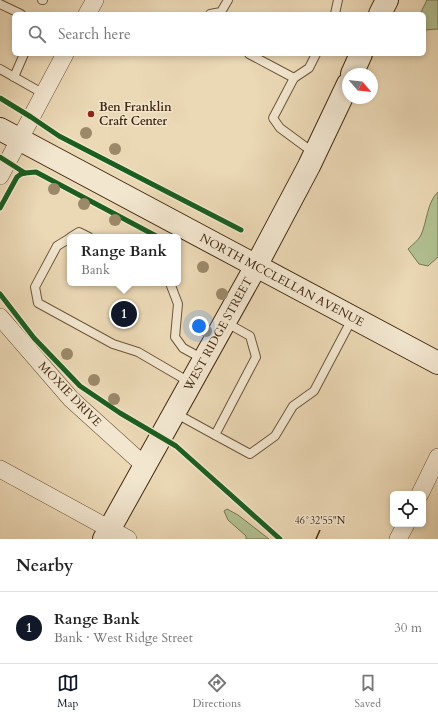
<!DOCTYPE html>
<meta charset="utf-8">
<style>
:root{--surface:#fff;--page:#f6f6f6;--text:#222;--muted:#767676;--line:#e0e0e0;--accent:#111827}
body{margin:0;font-family:Cardo,serif;background:var(--page);color:var(--text)}
.controls{position:absolute;right:12px;bottom:12px;display:grid;overflow:hidden;border-radius:6px;box-shadow:0 2px 6px #0003}
.controls button{width:36px;height:36px;display:grid;place-items:center;padding:0;border:0;border-bottom:1px solid var(--line);background:var(--surface);color:var(--text);font:20px sans-serif}
.compass{position:absolute;left:342px;top:68px;width:36px;height:36px;border-radius:50%;background:var(--surface);box-shadow:0 2px 6px #0003;rotate:118deg}
.you{position:absolute;left:199px;top:326px;width:14px;height:14px;margin:-10px;border:3px solid #fff;border-radius:50%;background:#1a73e8;box-shadow:0 0 0 6px #1a73e833}
.badge{display:grid;place-items:center;width:26px;height:26px;border-radius:50%;background:var(--accent);color:#fff;font-size:13px;font-weight:700}
.pin{position:absolute;translate:-50% -50%;border:2px solid #fff;box-shadow:0 1px 4px #0006}
.popup{position:absolute;left:67px;top:234px;width:114px;height:52px;box-sizing:border-box;display:grid;place-content:center;border-radius:6px;background:var(--surface);filter:drop-shadow(0 1px 3px #0005);font-size:13px;white-space:nowrap;color:var(--muted)}
.popup b{font-size:15px;color:var(--text)}
.popup::after{content:'';position:absolute;left:50%;top:100%;margin-left:-8px;border:8px solid transparent;border-top-color:var(--surface)}
.list{margin:0;padding:0;list-style:none}
h2{display:flex;justify-content:space-between;align-items:center;height:52px;margin:0;padding:0 16px;font-size:17px}
h2 small{font-size:13px;font-weight:400;color:var(--muted)}
.list li{display:grid;grid-template-columns:26px 1fr auto;gap:12px;align-items:center;box-sizing:border-box;height:72px;padding:0 16px;border-top:1px solid var(--line)}
.list b{display:block;font-size:15px;white-space:nowrap}
.list p{margin:0;font-size:13px;white-space:nowrap;color:var(--muted)}
.list em{font-size:13px;font-style:normal;color:var(--muted)}
.icon{flex:none;width:22px;height:22px;fill:none;stroke:currentColor;stroke-width:2;stroke-linecap:round;stroke-linejoin:round}
.map{position:relative;flex:none;width:438px;height:539px;overflow:hidden}
.search{position:absolute;background:var(--surface);box-shadow:0 2px 6px #0003;left:12px;right:12px;top:12px;height:44px;display:flex;align-items:center;gap:10px;box-sizing:border-box;padding:0 14px;border-radius:6px;color:var(--muted);font-size:15px}
.sheet{height:124px;background:var(--surface)}
nav{display:flex;justify-content:space-around;align-items:center;box-sizing:border-box;height:56px;border-top:1px solid var(--line);background:var(--surface);font-size:11px;color:var(--muted)}
nav a{display:grid;justify-items:center;gap:2px}
nav .on{color:var(--accent)}
.map>svg:first-child{display:block}
</style>
<div class="map">
<svg width="438" height="539" viewBox="0 0 438 539">
<rect width="100%" height="100%" fill="#ebd8b5"/>
<filter id="stains"><feTurbulence type="fractalNoise" baseFrequency=".005" numOctaves="4"/><feColorMatrix values="0 0 0 0 .2 0 0 0 0 .09 0 0 0 0 .02 0 0 0 .5 -.17"/></filter>
<radialGradient id="worn" r=".72"><stop offset=".6" stop-color="#630" stop-opacity="0"/><stop offset="1" stop-color="#630" stop-opacity=".3"/></radialGradient>
<g fill="#b2c091" stroke="#7b7552">
<path d="M427 0H438V29L424 30V14H420Z"/>
<path d="M438 192V257L428 266 419 264 408 249C412 245 418 241 421 235 427 222 427 202 438 192Z"/>
<path d="M227 509 238 515 269 539H246V536L228 520 224 511Z"/>
</g>
<g fill="none" stroke-linecap="round" stroke-linejoin="round">
<g stroke="#6e563b" stroke-width="10">
<g id="lane">
<path d="M42 0H43"/>
<path d="M0 4 21 14"/>
<path d="M210 14 221 12 228 0"/>
<path d="M335 14 338 0"/>
<path d="M249 54 294 78"/>
<path d="M0 69 44 94"/>
<path d="M14 77 24 54"/>
<path d="M314 153 280 128 273 118 294 78 309 68 316 54"/>
<path d="M71 237 79 232 89 237"/>
<path d="M70 238 57 246 35 287 38 303 113 344 138 352 191 383"/>
<path d="M170 283 178 304 175 337 183 348 203 359"/>
<path d="M225 322 250 336 256 357 215 435 250 454 275 436 293 406 314 391 352 319"/>
<path d="M175 413 215 435"/>
</g>
</g>
<g stroke="#6e563b" stroke-width="18">
<g id="street">
<path d="M87 14 95 0"/>
<path d="M0 176 65 54"/>
<path d="M0 317 71 399 145 466"/>
<path d="M0 469 128 539"/>
<path d="M420 494 438 457"/>
<path d="M398 539 406 524"/>
</g>
</g>
<g stroke="#442a12" stroke-width="24">
<g id="secondary">
<path d="M380 14 387 0"/>
<path d="M352 74 361 54"/>
<path d="M0 129 438 363"/>
<path d="M104 539 256 266 309 166 348 84"/>
</g>
</g>
<use href="#lane" stroke="#f2e6cf" stroke-width="8"/>
<use href="#street" stroke="#f2e6cf" stroke-width="17"/>
<use href="#secondary" stroke="#f2e6cf" stroke-width="22"/>
<g stroke="#f2e6cf" stroke-width="8">
<g id="cycleway">
<path d="M0 98 31 117 59 136 241 230"/>
<path d="M0 157 25 173 21 174 17 177 0 208"/>
<path d="M25 173 36 172 158 237"/>
<path d="M0 294 34 338 80 386 120 413 176 446 280 539"/>
</g>
</g>
<use href="#cycleway" stroke="#1b5e20" stroke-width="5"/>
</g>
<g fill="#9b8969">
<circle cx="86" cy="133" r="6"/>
<circle cx="115" cy="149" r="6"/>
<circle cx="54" cy="189" r="6"/>
<circle cx="84" cy="204" r="6"/>
<circle cx="115" cy="220" r="6"/>
<circle cx="203" cy="267" r="6"/>
<circle cx="222" cy="294" r="6"/>
<circle cx="206" cy="331" r="6"/>
<circle cx="67" cy="354" r="6"/>
<circle cx="94" cy="380" r="6"/>
<circle cx="114" cy="399" r="6"/>
</g>
<path fill="none" stroke="#442a12" stroke-width="1.5" d="M316 539 320 530"/>
<circle fill="#8f2418" stroke="#f2e6cf" stroke-width="1.5" cx="91" cy="114" r="4"/>
<g text-anchor="middle" dominant-baseline="central" stroke-width="3" stroke-linejoin="round" paint-order="stroke">
<g font-size="12" font-weight="bold" fill="#442a12" stroke="#f2e6cf" text-anchor="start">
<text x="99" y="107">Ben Franklin<tspan x="99" dy="14">Craft Center</tspan></text>
</g>
<g font-size="12" fill="#442a12" stroke="#f2e6cf">
<text transform="translate(282 280) rotate(28)">NORTH MCCLELLAN AVENUE</text>
<text transform="translate(218 334) rotate(-61)">WEST RIDGE STREET</text>
<text transform="translate(70 394) rotate(46)">MOXIE DRIVE</text>
</g>
</g>
<g font-size="10" text-anchor="middle" fill="#442a12" stroke="#f2e6cf" stroke-width="3" stroke-linejoin="round" paint-order="stroke">
<text x="320" y="524">46°32'55"N</text>
</g>
<rect width="100%" height="100%" filter="url(#stains)"/>
<rect width="100%" height="100%" fill="url(#worn)"/>
</svg>
<div class="controls">
<button><svg class="icon" aria-label="locate" viewBox="0 0 24 24"><circle cx="12" cy="12" r="6"/><path d="M12 2v4M12 18v4M2 12h4M18 12h4"/></svg></button>
</div>
<svg class="compass" viewBox="-18 -18 36 36"><path d="M0-13l5 13h-10z" fill="#e53935"/><path d="M0 13l5-13h-10z" fill="#767676"/></svg>
<div class="you"></div>
<div class="pin badge" style="left:124px;top:314px">1</div>
<div class="popup"><b>Range Bank</b>Bank</div>
<div class="search"><svg class="icon" aria-label="search" viewBox="0 0 24 24"><circle cx="10" cy="10" r="6"/><path d="M15 15l6 6"/></svg>Search here</div>
</div>
<section class="sheet">
<h2>Nearby<small></small></h2>
<ul class="list">
<li><span class="badge">1</span><div><b>Range Bank</b><p>Bank · West Ridge Street</p></div><em>30 m</em></li>
</ul>
</section>
<nav>
<a class="on"><svg class="icon" aria-label="map" viewBox="0 0 24 24"><path d="M3 6l6-2 6 2 6-2v14l-6 2-6-2-6 2zM9 4v14M15 6v14"/></svg>Map</a>
<a><svg class="icon" aria-label="directions" viewBox="0 0 24 24"><path d="M12 3l9 9-9 9-9-9zM9 14v-3h6M13 9l2 2-2 2"/></svg>Directions</a>
<a><svg class="icon" aria-label="saved" viewBox="0 0 24 24"><path d="M7 4h10v16l-5-4-5 4z"/></svg>Saved</a>
</nav>
